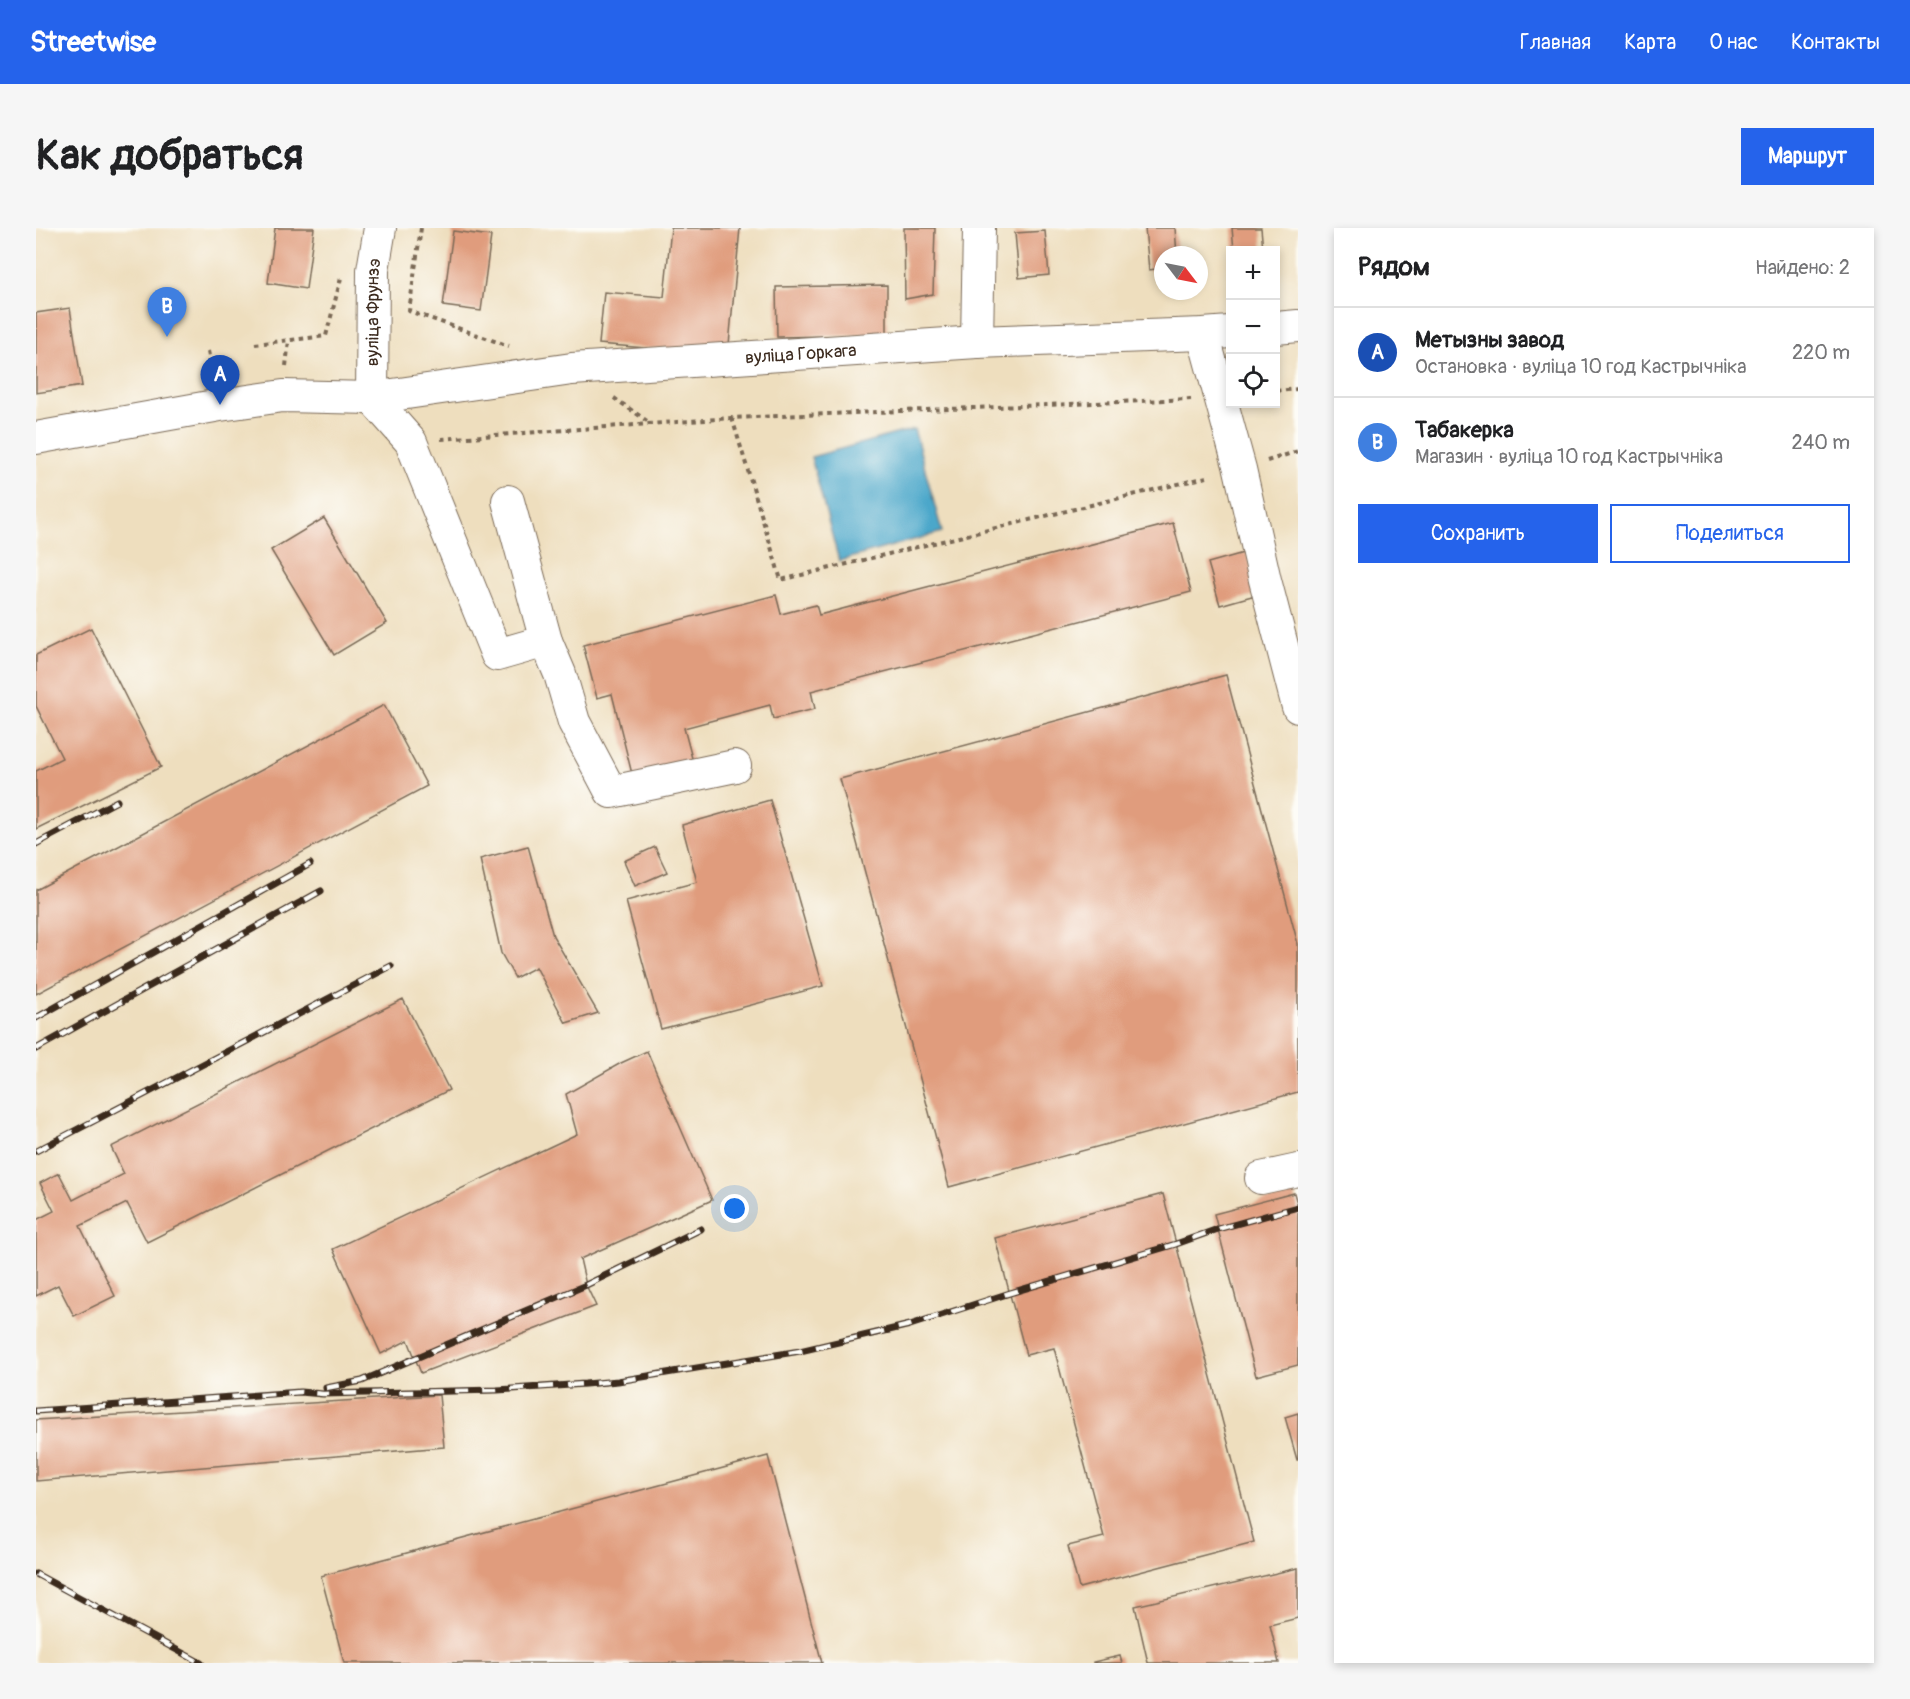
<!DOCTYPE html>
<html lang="ru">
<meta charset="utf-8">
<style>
:root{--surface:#fff;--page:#f6f6f6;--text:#202124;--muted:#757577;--line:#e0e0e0;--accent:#2563eb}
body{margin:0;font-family:Pangolin,sans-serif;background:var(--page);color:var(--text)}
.controls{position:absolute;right:18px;top:18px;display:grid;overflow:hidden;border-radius:0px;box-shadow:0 3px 9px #0003}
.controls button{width:54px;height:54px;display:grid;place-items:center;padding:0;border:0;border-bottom:2px solid var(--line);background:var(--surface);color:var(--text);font:30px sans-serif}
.compass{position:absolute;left:1118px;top:18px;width:54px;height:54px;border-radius:50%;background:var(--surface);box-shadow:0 3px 9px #0003;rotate:122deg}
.you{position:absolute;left:699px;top:981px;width:21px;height:21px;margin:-15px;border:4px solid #fff;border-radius:50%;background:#1a73e8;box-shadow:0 0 0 9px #1a73e833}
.badge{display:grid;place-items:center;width:39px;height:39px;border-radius:50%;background:var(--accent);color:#fff;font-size:20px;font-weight:700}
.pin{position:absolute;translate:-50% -50px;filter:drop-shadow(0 2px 3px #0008)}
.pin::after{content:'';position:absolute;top:32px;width:21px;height:18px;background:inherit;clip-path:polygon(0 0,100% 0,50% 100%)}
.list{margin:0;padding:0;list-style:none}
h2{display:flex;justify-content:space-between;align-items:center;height:78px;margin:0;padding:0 24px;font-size:26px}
h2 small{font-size:20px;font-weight:400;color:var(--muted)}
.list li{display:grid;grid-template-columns:39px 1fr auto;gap:18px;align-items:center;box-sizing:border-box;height:90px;padding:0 24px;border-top:2px solid var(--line)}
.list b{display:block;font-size:22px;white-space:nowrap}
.list p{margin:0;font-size:20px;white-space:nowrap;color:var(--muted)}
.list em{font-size:20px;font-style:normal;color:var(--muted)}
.actions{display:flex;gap:12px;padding:18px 24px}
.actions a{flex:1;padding:14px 0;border:2px solid var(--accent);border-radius:0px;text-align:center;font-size:21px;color:var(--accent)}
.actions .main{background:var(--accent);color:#fff}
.icon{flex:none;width:33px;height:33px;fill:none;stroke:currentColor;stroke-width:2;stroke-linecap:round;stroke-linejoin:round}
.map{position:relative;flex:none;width:1262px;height:1435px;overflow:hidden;border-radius:0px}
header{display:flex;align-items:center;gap:36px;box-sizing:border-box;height:84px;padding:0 30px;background:var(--accent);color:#fff}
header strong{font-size:28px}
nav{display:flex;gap:33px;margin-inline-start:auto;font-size:21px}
.intro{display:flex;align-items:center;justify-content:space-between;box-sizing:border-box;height:144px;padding:0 36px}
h1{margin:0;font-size:42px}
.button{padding:15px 27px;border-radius:0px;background:var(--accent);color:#fff;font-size:21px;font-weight:700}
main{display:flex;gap:36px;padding:0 36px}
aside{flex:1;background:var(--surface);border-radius:0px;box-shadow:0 3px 9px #0003}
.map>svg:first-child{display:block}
</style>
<header>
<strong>Streetwise</strong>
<nav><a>Главная</a><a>Карта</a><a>О нас</a><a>Контакты</a></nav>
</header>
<div class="intro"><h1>Как добраться</h1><a class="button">Маршрут</a></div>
<main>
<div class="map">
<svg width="1262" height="1435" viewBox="0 0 1262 1435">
<rect width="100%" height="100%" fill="#fdfcf7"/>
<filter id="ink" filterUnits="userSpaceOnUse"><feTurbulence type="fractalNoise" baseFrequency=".0167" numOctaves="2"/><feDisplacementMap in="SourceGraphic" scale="12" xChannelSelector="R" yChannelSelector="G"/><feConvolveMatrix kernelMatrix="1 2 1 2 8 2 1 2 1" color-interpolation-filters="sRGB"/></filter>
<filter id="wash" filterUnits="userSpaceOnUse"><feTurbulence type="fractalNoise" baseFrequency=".008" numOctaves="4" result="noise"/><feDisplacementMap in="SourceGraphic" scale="24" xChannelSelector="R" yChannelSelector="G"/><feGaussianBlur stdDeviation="1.35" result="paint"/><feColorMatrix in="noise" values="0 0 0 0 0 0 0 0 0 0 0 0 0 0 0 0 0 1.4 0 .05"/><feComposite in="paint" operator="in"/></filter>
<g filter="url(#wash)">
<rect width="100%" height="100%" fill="#eedebe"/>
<path fill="#4ca7ca" stroke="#446874" stroke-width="1.5" d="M878 201 906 304 803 333 775 229Z"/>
<g id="blocks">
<g fill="#e09c7d">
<path d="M239 0H278L270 61 232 55Z"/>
<path d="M635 0H704L692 127 563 116 568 64 628 69Z"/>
<path d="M868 0H899L897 66 869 71Z"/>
<path d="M1109 0H1139L1141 27H1127V40L1113 42Z"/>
<path d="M1196 0H1225L1227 22H1198Z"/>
<path d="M417 3 455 8 445 83 407 78Z"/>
<path d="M1009 3 1013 47 983 50 979 5Z"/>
<path d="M851 57V107L741 109 740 59Z"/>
<path d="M34 80 46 158 0 165V85Z"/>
<path d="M288 290 351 395 298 427 235 322Z"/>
<path d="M1137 295 1155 364 775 463 779 481 737 491 734 477 648 500 657 534 597 550 576 466 561 470 547 417 740 367 745 386 780 377 783 387Z"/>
<path d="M1211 324 1223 366 1184 377 1172 335Z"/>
<path d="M55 400 125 539 0 601V543L26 530 0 478V427Z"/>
<path d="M1190 447 1262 716V864L913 959 804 551Z"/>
<path d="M348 477 391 558 0 766V662Z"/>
<path d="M734 572 787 758 625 801 590 673 661 654 646 597Z"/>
<path d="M492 618 517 708 562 785 530 795 500 739 479 750 465 725 444 631Z"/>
<path d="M619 619 631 644 599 658 588 633Z"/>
<path d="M367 771 413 862 111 1014 91 975 44 998 79 1068 38 1088 22 1057 0 1068V992L18 983 4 955 23 945 37 972 88 946 75 919Z"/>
<path d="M611 823 676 972 544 1031 550 1057 560 1078 385 1145 372 1112 345 1126 297 1021 541 906 530 866 585 835Z"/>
<path d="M1258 965 1262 979V1137L1220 1148 1178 986Z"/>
<path d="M1127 966 1218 1314 1043 1360 1032 1318 1068 1309 1018 1120 990 1127 959 1010Z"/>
<path d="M403 1167 408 1219 0 1253V1192Z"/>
<path d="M1262 1185V1232H1261L1249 1189Z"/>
<path d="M732 1228 786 1435H308L285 1348Z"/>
<path d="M1262 1340V1390L1234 1397 1243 1435H1112L1099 1378Z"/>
<path d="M1084 1428 1086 1435H1057V1434Z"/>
</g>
</g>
</g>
<g filter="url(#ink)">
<use href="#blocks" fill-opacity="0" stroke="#7a6956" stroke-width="1.5"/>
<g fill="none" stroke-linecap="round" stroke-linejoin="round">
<g stroke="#7a6956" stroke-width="34">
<g id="minor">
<path d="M1240 100 1262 98"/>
<path d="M1167 106 1204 241 1229 352 1262 479"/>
<path d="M941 114 943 0"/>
<path d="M336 170 375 214 461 427 510 413 472 273"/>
<path id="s1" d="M336 170 337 42 344 0"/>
<path id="s2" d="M0 210 184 177 247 168 336 170 536 141 941 114 1167 106 1194 104"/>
<path d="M510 413 524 446 538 494 575 564 699 538"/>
<path d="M1225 950 1262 942"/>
</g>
</g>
<g stroke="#7a6956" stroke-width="4" stroke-dasharray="4.5 4.5" stroke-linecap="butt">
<path d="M385 0 373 83 473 118"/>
<path d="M219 116 290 108 305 50"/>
<path d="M172 123 177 147"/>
<path d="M250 138 253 112"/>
<path d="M1240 163 1262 161"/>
<path d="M578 170 614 195"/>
<path d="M696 190 745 352 1175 248"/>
<path d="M405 211 696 190 1155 171"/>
<path d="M1231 233 1262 223"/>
</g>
<use href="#minor" stroke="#fff" stroke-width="32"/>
<g stroke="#3b2a1e" stroke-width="7">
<g id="rail">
<path d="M0 616 81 573"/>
<path d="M0 790 274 636"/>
<path d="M0 821 285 663"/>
<path d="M0 923 355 738"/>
<path d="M290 1160 326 1153 550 1057 665 1001"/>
<path d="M0 1183 264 1164 287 1166 461 1162 549 1156 582 1153 764 1123 874 1097 974 1065 1140 1016 1182 1001 1262 979"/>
<path d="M0 1346 165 1435"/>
</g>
</g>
<use href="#rail" stroke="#fdfcf7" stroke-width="4.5" stroke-dasharray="14" stroke-linecap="butt"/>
</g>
</g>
<g text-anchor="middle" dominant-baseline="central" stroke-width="5" stroke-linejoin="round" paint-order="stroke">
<g font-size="18" fill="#3b2a1e" stroke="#fdfcf7">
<text stroke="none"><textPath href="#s1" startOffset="86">вуліца Фрунзэ</textPath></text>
<text stroke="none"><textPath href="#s2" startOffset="771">вуліца Горкага</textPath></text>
</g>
</g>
</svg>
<div class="controls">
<button>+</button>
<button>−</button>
<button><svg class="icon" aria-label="locate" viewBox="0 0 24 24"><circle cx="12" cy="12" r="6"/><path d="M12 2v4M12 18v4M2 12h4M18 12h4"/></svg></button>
</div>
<svg class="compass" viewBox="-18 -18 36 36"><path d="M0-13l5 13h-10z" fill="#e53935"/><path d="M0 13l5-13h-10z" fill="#757577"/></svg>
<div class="you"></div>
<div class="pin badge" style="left:184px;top:177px;background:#1a4fb4">A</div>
<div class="pin badge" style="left:131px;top:109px;background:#3f7fe0">B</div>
</div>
<aside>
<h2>Рядом<small>Найдено: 2</small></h2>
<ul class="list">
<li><span class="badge" style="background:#1a4fb4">A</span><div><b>Метызны завод</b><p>Остановка · вуліца 10 год Кастрычніка</p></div><em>220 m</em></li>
<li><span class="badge" style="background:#3f7fe0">B</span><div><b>Табакерка</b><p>Магазин · вуліца 10 год Кастрычніка</p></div><em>240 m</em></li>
</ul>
<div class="actions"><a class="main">Сохранить</a><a>Поделиться</a></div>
</aside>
</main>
